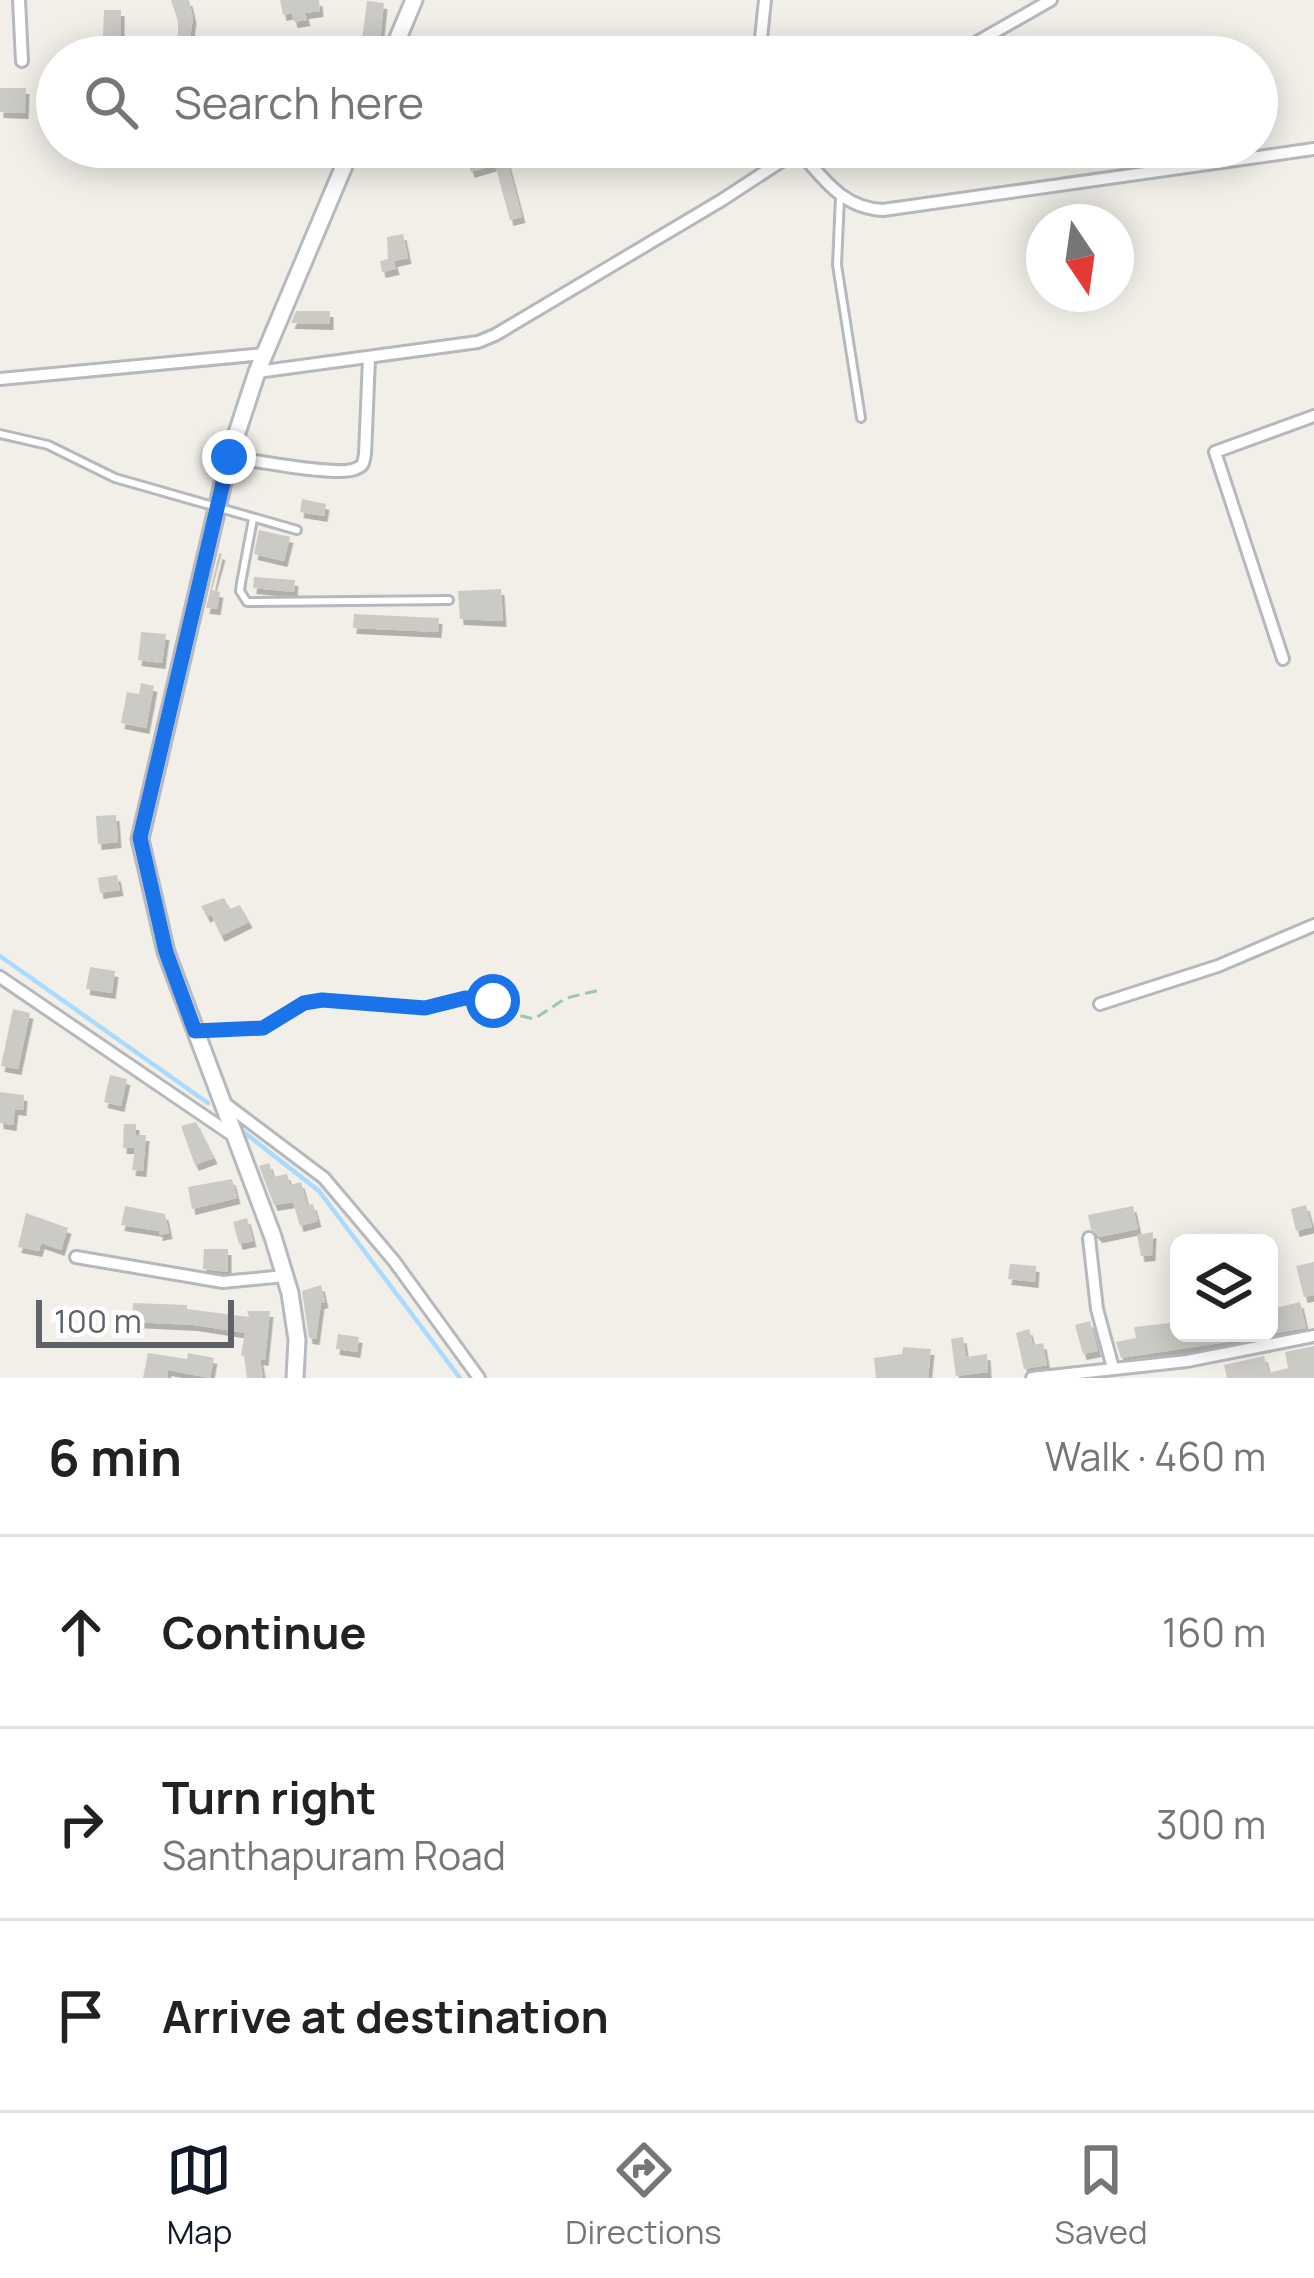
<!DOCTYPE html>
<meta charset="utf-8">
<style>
:root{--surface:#fff;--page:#f2f2f2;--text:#222;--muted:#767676;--line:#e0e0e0;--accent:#111827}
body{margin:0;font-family:Manrope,sans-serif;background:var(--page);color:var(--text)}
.controls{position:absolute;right:36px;bottom:36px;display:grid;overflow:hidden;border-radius:18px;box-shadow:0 6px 30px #0003}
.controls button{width:108px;height:108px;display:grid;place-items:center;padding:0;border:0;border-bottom:3px solid var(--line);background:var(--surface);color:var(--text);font:60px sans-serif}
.compass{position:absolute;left:1026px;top:204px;width:108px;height:108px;border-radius:50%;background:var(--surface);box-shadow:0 6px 30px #0003;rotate:167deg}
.scale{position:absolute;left:36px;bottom:30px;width:198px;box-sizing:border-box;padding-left:12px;border:6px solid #5f6368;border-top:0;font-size:33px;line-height:42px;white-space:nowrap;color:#5f6368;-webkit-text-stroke:9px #fff;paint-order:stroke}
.stop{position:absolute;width:36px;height:36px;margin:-27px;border:9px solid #1a73e8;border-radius:50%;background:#fff}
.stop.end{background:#1a73e8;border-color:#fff;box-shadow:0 3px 12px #0008}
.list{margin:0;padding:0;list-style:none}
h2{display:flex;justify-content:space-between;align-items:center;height:156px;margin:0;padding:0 48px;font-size:51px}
h2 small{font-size:39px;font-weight:400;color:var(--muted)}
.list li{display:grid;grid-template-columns:78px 1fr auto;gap:36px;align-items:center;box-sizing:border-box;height:192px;padding:0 48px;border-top:3px solid var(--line)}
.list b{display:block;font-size:45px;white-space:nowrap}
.list p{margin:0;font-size:39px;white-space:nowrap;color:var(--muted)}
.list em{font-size:39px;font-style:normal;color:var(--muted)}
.icon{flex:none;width:66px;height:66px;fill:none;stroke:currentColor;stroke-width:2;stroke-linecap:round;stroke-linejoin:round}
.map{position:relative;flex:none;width:1314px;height:1378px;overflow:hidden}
.search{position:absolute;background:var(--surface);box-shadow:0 6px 30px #0003;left:36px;right:36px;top:36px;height:132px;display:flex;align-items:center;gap:30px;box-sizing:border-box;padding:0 42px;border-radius:66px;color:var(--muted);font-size:45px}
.sheet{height:732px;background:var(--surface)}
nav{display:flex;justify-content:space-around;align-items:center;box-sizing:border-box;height:168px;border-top:3px solid var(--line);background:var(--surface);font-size:33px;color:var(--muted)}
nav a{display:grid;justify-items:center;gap:6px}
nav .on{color:var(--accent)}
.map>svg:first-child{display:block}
</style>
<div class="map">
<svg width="1314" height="1378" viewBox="0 0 1314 1378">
<defs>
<filter id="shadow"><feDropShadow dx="3.5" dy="6" stdDeviation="0" flood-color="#0004"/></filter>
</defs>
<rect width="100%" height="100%" fill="#f1efe8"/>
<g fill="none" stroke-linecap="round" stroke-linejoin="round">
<g stroke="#aadaff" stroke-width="4.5">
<path d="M0 956 208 1103"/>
<path d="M241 1130 319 1191 460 1378"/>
</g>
</g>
<g fill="#cccac5" filter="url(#shadow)">
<path d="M171 0H189L193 18 190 38H178V21Z"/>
<path d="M280 0H319L320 11 305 13 307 20 294 22 292 13 283 15Z"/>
<path d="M367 1 384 3 380 40H362Z"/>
<path d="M104 10H121V38L103 37Z"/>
<path d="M0 88H26L25 113 0 112Z"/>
<path d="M504 149 522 217 510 220 495 165 471 172 467 158Z"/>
<path d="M403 234 408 258 394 261 396 269 382 272 380 261 388 259 387 237Z"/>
<path d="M296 311H330V324L291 323Z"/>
<path d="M302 499 326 504 324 516 300 512Z"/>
<path d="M259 530 290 537 284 561 254 554Z"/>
<path d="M219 553 222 554 212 590 220 592 217 609 206 608Z"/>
<path d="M254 577 295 580 294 592 253 588Z"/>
<path d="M501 589 503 621 460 619 458 591Z"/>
<path d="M354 614 439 618 438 632 353 628Z"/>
<path d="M141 632 166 634 162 663 138 660Z"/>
<path d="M141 683 154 686 146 728 121 723 127 692 139 694Z"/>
<path d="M116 815 118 842 98 844 96 816Z"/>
<path d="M117 875 120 890 100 893 98 878Z"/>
<path d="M224 898 230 909 240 905 249 922 221 936 211 914 207 917 201 906Z"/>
<path d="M90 967 115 971 112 993 86 989Z"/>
<path d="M13 1009 30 1013 18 1069 1 1066Z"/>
<path d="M110 1075 127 1079 121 1106 104 1102Z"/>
<path d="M0 1092 24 1095 23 1110 15 1109 13 1125 0 1123Z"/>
<path d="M196 1122 214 1158 195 1165 181 1126Z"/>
<path d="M124 1124H136V1135H146L143 1171 132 1170 135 1148H123Z"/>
<path d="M269 1163 273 1177 287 1174 290 1185 301 1182 307 1205 313 1204 318 1221 300 1226 293 1202 274 1205 259 1166Z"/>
<path d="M232 1179 237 1198 192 1209 188 1187Z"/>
<path d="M1306 1205 1312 1227 1296 1231 1291 1209Z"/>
<path d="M125 1206 165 1214 169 1233 159 1235V1231L121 1225Z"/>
<path d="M1133 1206 1138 1229 1099 1237 1091 1229 1088 1215Z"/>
<path d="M26 1213 68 1228 61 1250 41 1243 39 1251 18 1247Z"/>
<path d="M247 1218 253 1241 239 1244 233 1222Z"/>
<path d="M1153 1232 1152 1255 1141 1256 1137 1235Z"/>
<path d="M204 1249H228V1272L203 1269Z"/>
<path d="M1314 1262V1295L1304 1297 1296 1266Z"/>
<path d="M1010 1264 1036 1266 1035 1282 1008 1279Z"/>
<path d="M321 1285 325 1302 321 1303 316 1339 309 1338 302 1291Z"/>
<path d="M1300 1302 1306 1328 1269 1334V1315L1277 1313 1276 1308Z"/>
<path d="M133 1303 187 1305V1309L249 1317 247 1311H270L265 1360 260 1359 263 1378H247L244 1356 241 1355 245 1333 194 1325 132 1322Z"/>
<path d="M1090 1321 1098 1351 1083 1354 1075 1325Z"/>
<path d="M1178 1322 1179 1333H1259L1260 1337 1121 1358 1116 1342 1136 1338 1134 1327Z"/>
<path d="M1029 1329 1033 1345 1043 1343 1047 1365 1024 1369 1016 1333Z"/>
<path d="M338 1334 359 1337 357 1352 336 1349Z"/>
<path d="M963 1337 966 1357 987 1354 988 1372 956 1376 951 1339Z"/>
<path d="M1314 1346V1378H1227L1224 1365 1264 1356 1269 1373 1288 1368 1285 1352Z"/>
<path d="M903 1347 931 1349 928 1378H876L874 1358 902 1354Z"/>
<path d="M148 1353 187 1359 188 1353 214 1358 210 1378 168 1370 167 1378H143Z"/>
</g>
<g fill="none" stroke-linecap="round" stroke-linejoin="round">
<g stroke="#b5b8bc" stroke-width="12">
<g id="service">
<path d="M840 197 837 265 861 418"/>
<path d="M0 434 48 445 115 478 297 530"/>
<path d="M253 519 241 583 240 591 247 602 449 600"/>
</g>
</g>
<g stroke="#b5b8bc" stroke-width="16">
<g id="minor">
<path d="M19 0 22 61"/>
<path d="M90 52 393 50"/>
<path d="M759 57 765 0"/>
<path d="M951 57 1051 0"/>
<path d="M798 150C824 179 842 208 883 210L1314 149"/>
<path d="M257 372 478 342 495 335 722 200 803 147"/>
<path d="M0 379 265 354"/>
<path d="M229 457C253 460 337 477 355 469 365 465 363 463 365 454L369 359"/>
<path d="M1283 659 1215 452 1314 416"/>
<path d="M0 977 235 1137"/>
<path d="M1100 1004 1218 966 1314 925"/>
<path d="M223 1102 324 1178 394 1261 479 1378"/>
<path d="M1089 1238 1097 1309 1113 1368"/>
<path d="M76 1257 223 1282 285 1276"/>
<path d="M1032 1378 1187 1361 1314 1336"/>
</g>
</g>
<g stroke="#b6babf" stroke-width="21">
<g id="secondary">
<path d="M390 57 414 0"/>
<path d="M295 1378 297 1340 290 1293 273 1237 166 952 140 839 229 457 257 372 352 147"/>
</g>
</g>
<path stroke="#9cc7a9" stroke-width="3" stroke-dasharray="12 6" stroke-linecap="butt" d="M209 1029 263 1027 304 1003 322 1000 425 1008 465 998 493 1001 513 1014 534 1019 566 998 600 990"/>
<use href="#service" stroke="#fff" stroke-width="6"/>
<use href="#minor" stroke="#fff" stroke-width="10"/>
<use href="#secondary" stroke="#fff" stroke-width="15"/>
</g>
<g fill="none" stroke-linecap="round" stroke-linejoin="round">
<path stroke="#1a73e8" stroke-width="15" d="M229 457 140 838 166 952 195 1031 263 1028 304 1003 322 1000 425 1008 465 998 493 1001"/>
</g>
</svg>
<div class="controls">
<button><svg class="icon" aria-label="layers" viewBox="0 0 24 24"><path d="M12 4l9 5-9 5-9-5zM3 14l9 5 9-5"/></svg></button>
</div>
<svg class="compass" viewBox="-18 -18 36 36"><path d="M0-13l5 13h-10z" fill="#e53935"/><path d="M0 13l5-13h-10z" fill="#767676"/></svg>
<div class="scale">100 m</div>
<div class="stop" style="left:493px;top:1001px"></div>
<div class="stop end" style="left:229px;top:457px"></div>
<div class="search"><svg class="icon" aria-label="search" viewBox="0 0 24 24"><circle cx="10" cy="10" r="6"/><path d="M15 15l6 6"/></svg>Search here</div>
</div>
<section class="sheet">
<h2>6 min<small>Walk · 460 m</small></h2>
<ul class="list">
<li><svg class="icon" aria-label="ahead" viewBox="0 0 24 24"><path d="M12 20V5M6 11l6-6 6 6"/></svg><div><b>Continue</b></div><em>160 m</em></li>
<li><svg class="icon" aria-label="right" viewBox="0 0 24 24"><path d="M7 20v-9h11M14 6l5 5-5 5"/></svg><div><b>Turn right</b><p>Santhapuram Road</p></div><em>300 m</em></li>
<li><svg class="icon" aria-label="arrive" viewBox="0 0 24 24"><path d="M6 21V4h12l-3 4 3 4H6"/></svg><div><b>Arrive at destination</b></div></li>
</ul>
</section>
<nav>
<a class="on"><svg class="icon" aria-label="map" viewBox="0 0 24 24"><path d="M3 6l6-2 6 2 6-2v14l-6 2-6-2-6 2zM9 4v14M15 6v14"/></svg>Map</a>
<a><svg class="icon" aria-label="directions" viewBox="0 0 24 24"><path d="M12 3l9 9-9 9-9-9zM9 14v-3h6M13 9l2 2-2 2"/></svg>Directions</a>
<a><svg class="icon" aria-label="saved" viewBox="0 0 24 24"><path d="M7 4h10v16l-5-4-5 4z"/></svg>Saved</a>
</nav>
